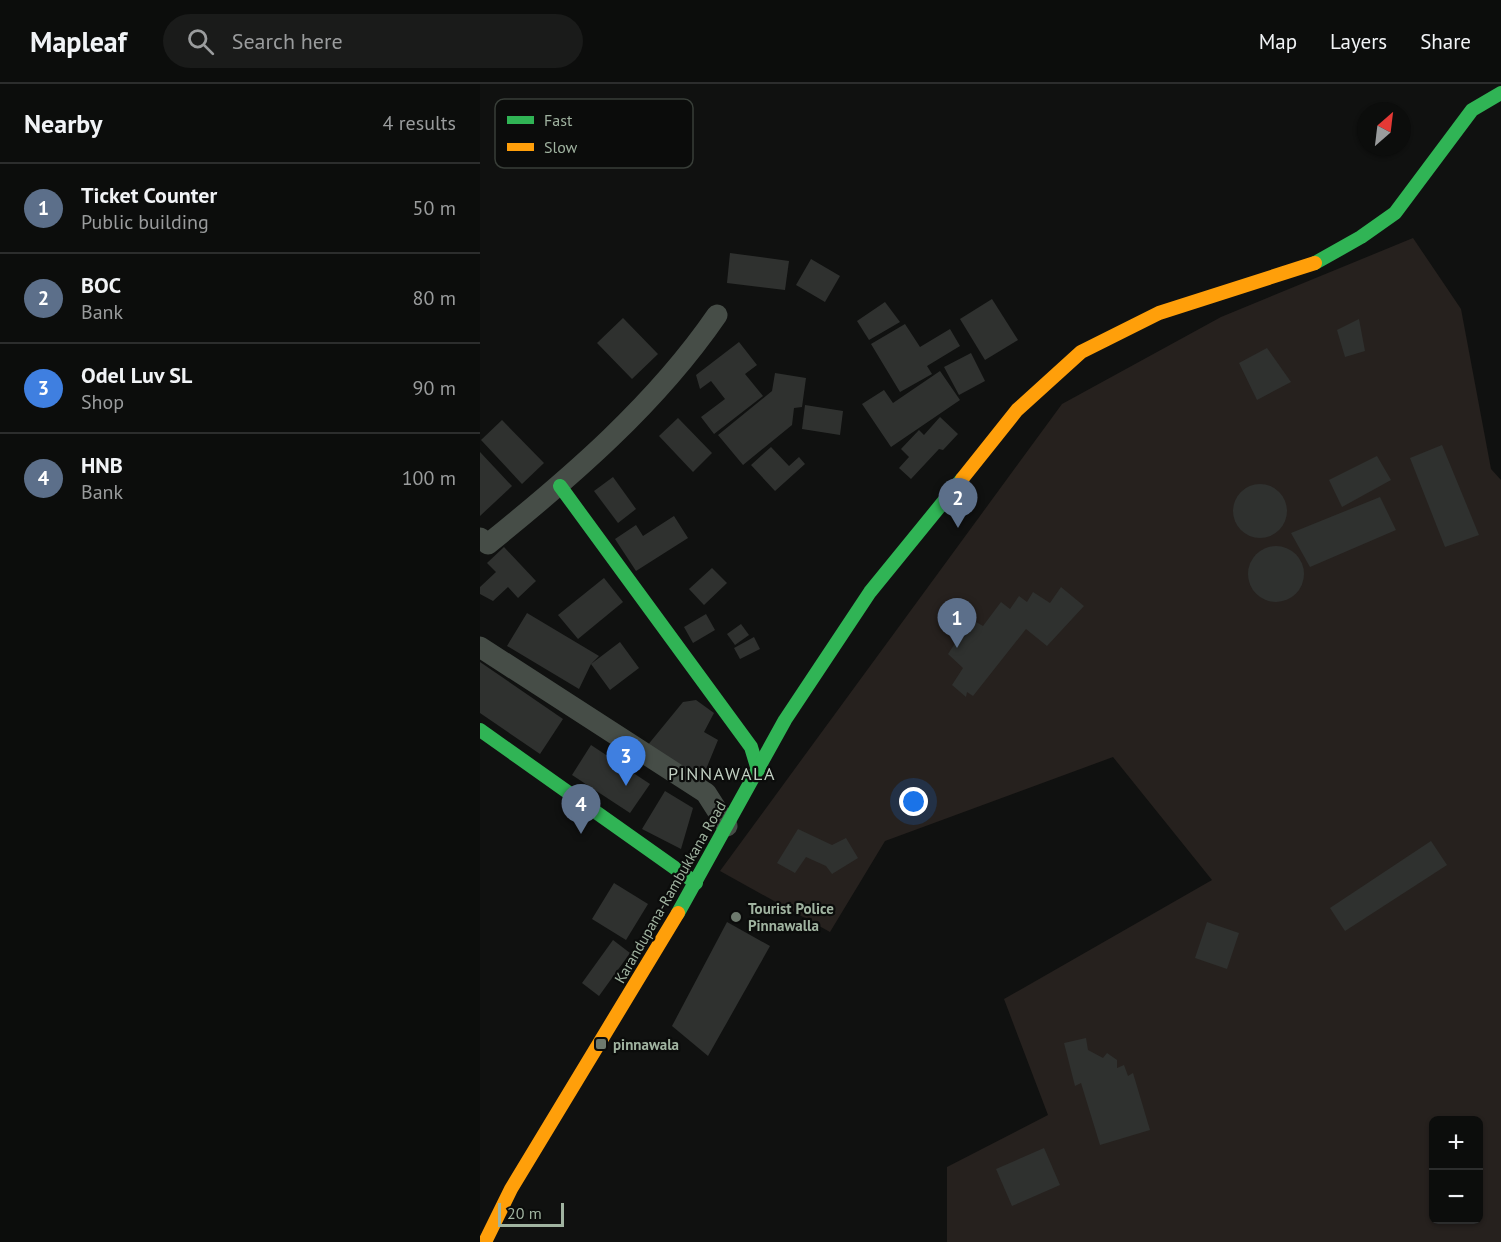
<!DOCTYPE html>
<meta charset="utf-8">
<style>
:root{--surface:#0c0d0c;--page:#1a1b1a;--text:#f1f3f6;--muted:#9a9c9d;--line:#2c2d2d;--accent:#2563eb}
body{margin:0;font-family:"PT Sans",sans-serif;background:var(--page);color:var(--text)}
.controls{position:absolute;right:18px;bottom:18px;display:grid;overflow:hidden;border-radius:9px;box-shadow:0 2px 4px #0004}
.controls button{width:54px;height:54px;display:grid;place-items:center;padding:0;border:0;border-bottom:2px solid var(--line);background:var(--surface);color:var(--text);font:30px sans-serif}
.compass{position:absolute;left:877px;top:18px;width:54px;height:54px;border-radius:50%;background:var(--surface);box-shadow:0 2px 4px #0004;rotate:28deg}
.scale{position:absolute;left:18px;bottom:15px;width:66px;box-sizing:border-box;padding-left:6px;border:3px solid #a0b3a0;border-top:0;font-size:16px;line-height:21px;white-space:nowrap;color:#a0b3a0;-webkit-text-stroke:4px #0b0c0b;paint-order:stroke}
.you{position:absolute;left:434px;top:718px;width:21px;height:21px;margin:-15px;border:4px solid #fff;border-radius:50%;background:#1a73e8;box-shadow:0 0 0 9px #1a73e833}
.badge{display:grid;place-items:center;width:39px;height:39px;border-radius:50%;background:var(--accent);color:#fff;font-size:20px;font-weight:700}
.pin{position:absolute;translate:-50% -50px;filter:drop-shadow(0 2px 3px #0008)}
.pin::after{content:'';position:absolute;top:32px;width:21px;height:18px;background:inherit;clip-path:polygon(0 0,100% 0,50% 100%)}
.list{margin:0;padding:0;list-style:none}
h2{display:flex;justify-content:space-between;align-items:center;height:78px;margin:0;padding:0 24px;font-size:26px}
h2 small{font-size:20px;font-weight:400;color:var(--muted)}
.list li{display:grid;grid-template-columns:39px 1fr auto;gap:18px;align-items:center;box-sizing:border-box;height:90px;padding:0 24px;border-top:2px solid var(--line)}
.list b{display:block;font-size:22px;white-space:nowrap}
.list p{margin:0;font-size:20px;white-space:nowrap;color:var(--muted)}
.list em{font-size:20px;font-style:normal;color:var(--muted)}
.icon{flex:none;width:33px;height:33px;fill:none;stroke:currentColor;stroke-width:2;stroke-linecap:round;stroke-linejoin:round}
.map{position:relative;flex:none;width:1021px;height:1158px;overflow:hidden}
header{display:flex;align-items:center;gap:36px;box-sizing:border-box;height:84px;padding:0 30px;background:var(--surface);border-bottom:2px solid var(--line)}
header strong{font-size:28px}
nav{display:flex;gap:33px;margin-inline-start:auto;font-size:21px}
.search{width:420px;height:54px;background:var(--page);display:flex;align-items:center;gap:15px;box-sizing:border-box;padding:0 21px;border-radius:33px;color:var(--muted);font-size:22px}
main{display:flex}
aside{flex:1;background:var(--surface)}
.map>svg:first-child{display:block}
</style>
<header>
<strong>Mapleaf</strong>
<div class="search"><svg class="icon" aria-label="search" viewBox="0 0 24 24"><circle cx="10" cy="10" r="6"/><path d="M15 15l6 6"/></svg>Search here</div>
<nav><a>Map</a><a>Layers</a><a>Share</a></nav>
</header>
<main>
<aside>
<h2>Nearby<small>4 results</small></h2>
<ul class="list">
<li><span class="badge" style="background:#5c6f8a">1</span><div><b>Ticket Counter</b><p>Public building</p></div><em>50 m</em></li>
<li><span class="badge" style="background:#5c6f8a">2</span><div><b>BOC</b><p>Bank</p></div><em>80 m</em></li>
<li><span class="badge" style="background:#3f7fe0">3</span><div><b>Odel Luv SL</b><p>Shop</p></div><em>90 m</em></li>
<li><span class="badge" style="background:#5c6f8a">4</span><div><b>HNB</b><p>Bank</p></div><em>100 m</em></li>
</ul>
</aside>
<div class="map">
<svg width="1021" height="1158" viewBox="0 0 1021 1158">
<rect width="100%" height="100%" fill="#101110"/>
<path fill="#26211e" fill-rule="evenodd" d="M933 154 981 225 1011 385 1021 396V1158H467V1083L568 1031 524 915 732 796 633 673 405 757 350 848 240 787 582 320 741 233ZM954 1036H998V1136H954Z"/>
<g fill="#2f312f">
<path d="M250 169 309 177 305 206 247 199Z"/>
<path d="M331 175 360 192 345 218 316 201Z"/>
<path d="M512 215 538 256 505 276 480 235Z"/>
<path d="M405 218 420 238 389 256 377 237Z"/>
<path d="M143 234 178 270 152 295 117 259Z"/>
<path d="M879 235 885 267 865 273 857 246Z"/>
<path d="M425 240 440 263 470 245 480 262 447 282 452 290 420 308 391 260Z"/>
<path d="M259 258 277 281 265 290 283 312 234 350 221 333 245 315 231 297 220 305 216 291Z"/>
<path d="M787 264 811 298 777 316 759 279Z"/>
<path d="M491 269 505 297 479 311 464 283Z"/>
<path d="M460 287 480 316 411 363 382 320 404 306 413 319Z"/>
<path d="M295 289 326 294 322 323 314 324 312 341 263 381 238 351 292 307Z"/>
<path d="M325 321 363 327 360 351 322 345Z"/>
<path d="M460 333 478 350 463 366 459 365 431 395 419 384 429 373 421 365 439 346 444 351Z"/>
<path d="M198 334 232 369 213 388 179 352Z"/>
<path d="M22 336 64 379 42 400 1 356Z"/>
<path d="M962 361 999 451 965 463 930 374Z"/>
<path d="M291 363 309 382 319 373 325 380 295 407 271 381Z"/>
<path d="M0 368 32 402 0 432Z"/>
<path d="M897 372 911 396 862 423 849 396Z"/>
<path d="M133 393 156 425 138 439 114 407Z"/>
<circle cx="780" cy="427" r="27"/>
<path d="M900 413 916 446 830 483 811 449Z"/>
<path d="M194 432 208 454 156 487 135 455 156 441 163 452Z"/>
<circle cx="796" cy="490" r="28"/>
<path d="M24 463 56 497 38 514 28 503 13 517 0 510V503L16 488 7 479Z"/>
<path d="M232 484 247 499 224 521 209 505Z"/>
<path d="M124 494 143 518 98 555 78 531Z"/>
<path d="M581 503 604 522 567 562 546 545 493 612 487 608 486 613 472 601 483 584 468 570 491 535 503 542 521 518 530 525 539 512 547 518 553 508 570 519Z"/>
<path d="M47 529 119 572 111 580 140 558 159 584 130 606 111 580 99 605 27 562Z"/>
<path d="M226 530 235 546 213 559 204 543Z"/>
<path d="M261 540 269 551 255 561 247 550Z"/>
<path d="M274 553 280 565 260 575 254 564Z"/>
<path d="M0 578 83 635 60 670 0 629Z"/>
<path d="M216 616 234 629 224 648 238 656 222 695 167 662 203 618Z"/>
<path d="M111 661 170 700 150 729 92 691Z"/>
<path d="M185 707 213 724 201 765 162 745Z"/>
<path d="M318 745 352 761 366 754 378 774 352 790 346 782 326 773 315 789 297 779Z"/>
<path d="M951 757 967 781 865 847 850 824Z"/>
<path d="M134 799 168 820 146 856 112 835Z"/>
<path d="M247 838 290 862 228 972 192 942Z"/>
<path d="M727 838 759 849 747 885 715 874Z"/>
<path d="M133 856 150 869 119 912 102 899Z"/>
<path d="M606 954 608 966 623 974 627 969 637 976V984L644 981 648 992 653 989 670 1046 620 1061 601 999 595 1002 584 959Z"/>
<path d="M564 1064 580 1101 532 1122 516 1085Z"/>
</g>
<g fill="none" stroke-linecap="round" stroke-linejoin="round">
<g stroke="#464d47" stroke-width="21">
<path d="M0 454 8 460C91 393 176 320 237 231"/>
<path d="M0 563 226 709 247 742"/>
</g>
<g stroke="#30b455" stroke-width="14">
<path d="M835 179 881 153 915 129 992 26 1021 9"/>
<path d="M80 402 271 663 278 686"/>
<path d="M0 646 216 799"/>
<path d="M198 829 305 636 390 508 482 395"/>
</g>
<g stroke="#ff9f0a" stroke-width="14">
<path d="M482 395 537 326 601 268 679 229 835 179"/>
<path d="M5 1158 31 1105 198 829"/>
</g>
</g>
<g fill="#6e7a6e" stroke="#0b0c0b" stroke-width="2">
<circle cx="256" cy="833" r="6"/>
<rect x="115" y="954" width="12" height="12" rx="3"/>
</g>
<g text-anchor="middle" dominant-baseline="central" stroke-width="4.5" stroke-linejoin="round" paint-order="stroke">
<g font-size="15" fill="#a0b3a0" stroke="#0b0c0b">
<text transform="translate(190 808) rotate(-60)">Karandupana-Rambukkana Road</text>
</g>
<g font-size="15" font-weight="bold" fill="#a0b3a0" stroke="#0b0c0b" text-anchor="start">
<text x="268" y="824">Tourist Police<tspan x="268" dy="17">Pinnawalla</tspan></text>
<text x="133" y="960">pinnawala</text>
</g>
<g font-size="18" letter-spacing="1.5" fill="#c1cfc2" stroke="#0b0c0b">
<text x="242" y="689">PINNAWALA</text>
</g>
</g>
<rect x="15" y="15" width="198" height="69" rx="9" fill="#0b0c0b" stroke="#383e38" stroke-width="1.5"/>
<rect x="27" y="32" width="27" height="8" fill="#30b455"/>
<rect x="27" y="59" width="27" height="8" fill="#ff9f0a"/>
<g font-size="16" fill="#a0b3a0">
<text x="64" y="42">Fast</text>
<text x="64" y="69">Slow</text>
</g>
</svg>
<div class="controls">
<button>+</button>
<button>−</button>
</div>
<svg class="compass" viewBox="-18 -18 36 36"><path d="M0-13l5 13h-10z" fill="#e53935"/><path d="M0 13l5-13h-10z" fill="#9a9c9d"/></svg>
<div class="scale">20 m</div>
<div class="you"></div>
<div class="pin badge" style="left:477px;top:564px;background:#5c6f8a">1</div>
<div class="pin badge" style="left:478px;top:444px;background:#5c6f8a">2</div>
<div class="pin badge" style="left:146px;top:702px;background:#3f7fe0">3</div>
<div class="pin badge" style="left:101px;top:750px;background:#5c6f8a">4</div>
</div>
</main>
